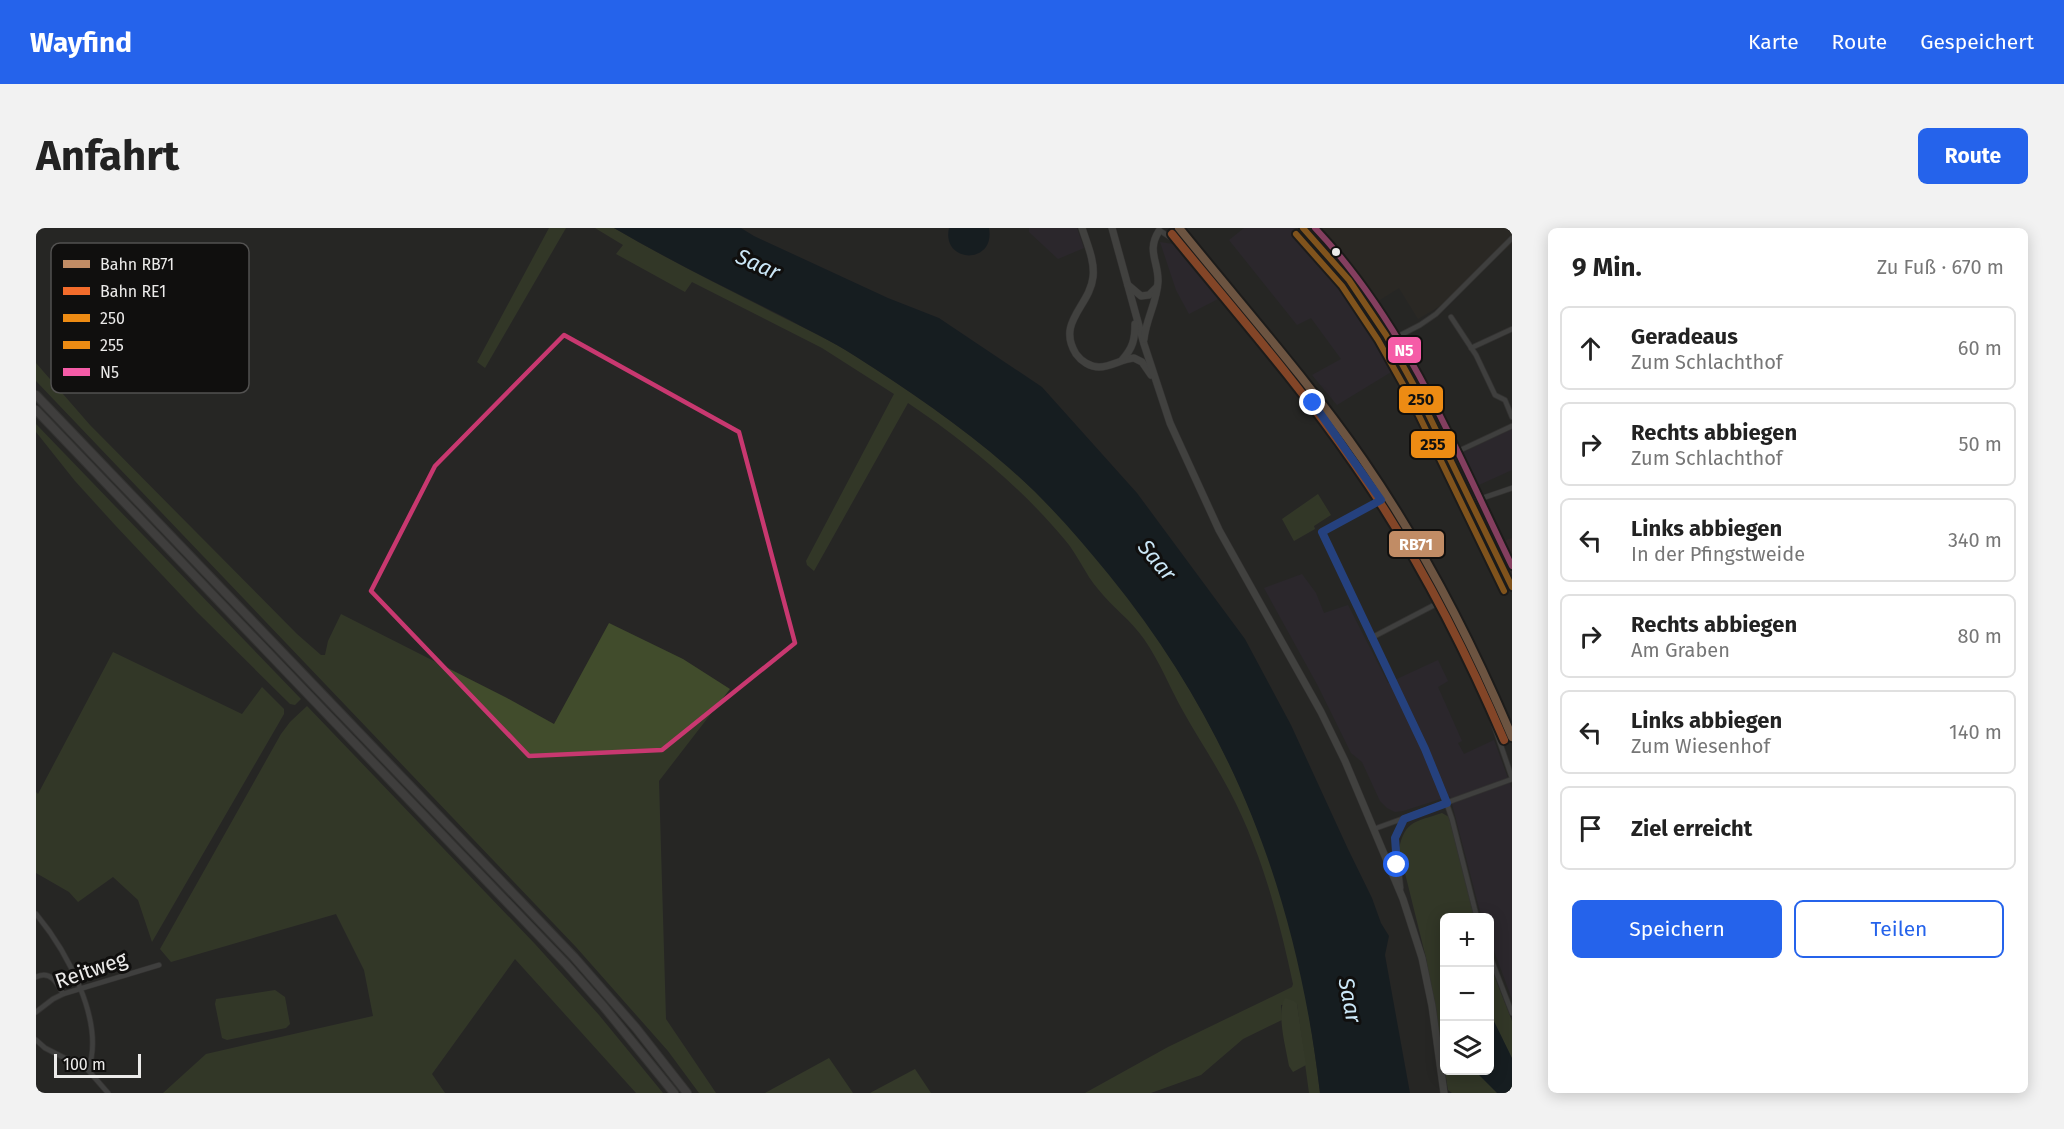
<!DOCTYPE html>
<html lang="de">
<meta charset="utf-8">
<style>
:root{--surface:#fff;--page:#f2f2f2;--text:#222;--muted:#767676;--line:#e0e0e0;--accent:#2563eb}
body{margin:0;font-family:"Fira Sans",sans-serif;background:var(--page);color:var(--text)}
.controls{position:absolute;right:18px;bottom:18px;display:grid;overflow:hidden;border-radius:9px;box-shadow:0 3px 15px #0003}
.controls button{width:54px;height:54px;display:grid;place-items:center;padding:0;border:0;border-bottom:2px solid var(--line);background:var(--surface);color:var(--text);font:30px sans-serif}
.scale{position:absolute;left:18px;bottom:15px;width:87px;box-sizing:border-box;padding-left:6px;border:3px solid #ecebea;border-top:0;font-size:16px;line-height:21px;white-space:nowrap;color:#ecebea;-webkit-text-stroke:4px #100f0e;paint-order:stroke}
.stop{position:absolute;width:18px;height:18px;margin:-14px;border:4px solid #2563eb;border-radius:50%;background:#fff}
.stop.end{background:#2563eb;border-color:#fff;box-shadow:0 2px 6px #0008}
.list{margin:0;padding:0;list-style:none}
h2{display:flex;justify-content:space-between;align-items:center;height:78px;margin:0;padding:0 24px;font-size:26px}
h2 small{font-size:20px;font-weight:400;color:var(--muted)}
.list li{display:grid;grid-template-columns:39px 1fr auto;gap:18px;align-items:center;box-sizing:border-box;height:84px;margin:0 12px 12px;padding:0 12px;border:2px solid var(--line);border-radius:9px}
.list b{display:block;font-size:22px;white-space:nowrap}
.list p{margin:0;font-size:20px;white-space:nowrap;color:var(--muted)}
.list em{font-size:20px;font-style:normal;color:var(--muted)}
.actions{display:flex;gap:12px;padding:18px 24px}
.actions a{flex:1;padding:14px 0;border:2px solid var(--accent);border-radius:9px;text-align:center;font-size:21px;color:var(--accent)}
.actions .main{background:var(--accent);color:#fff}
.icon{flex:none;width:33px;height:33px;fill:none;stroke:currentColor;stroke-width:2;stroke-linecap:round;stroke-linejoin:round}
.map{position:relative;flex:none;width:1476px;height:865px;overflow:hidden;border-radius:9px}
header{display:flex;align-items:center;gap:36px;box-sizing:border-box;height:84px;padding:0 30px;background:var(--accent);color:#fff}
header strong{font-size:28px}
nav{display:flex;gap:33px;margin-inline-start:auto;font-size:21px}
.intro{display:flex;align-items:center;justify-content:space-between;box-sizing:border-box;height:144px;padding:0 36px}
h1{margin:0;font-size:42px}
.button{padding:15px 27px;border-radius:9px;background:var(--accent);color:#fff;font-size:21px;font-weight:700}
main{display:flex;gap:36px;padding:0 36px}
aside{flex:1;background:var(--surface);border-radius:9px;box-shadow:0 3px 15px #0003}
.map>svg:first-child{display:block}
</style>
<header>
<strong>Wayfind</strong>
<nav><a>Karte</a><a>Route</a><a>Gespeichert</a></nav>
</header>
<div class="intro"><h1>Anfahrt</h1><a class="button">Route</a></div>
<main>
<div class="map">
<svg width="1476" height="865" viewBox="0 0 1476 865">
<rect width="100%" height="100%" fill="#272625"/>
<g fill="#312936">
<path d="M993 0H1041L1048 20 1022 31 993 4Z"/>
<path d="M1208 0H1259L1305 50 1347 108 1365 138 1301 177 1276 147 1305 131 1275 90 1261 97 1193 12Z"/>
<path d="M1124 14 1137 16 1182 71 1153 86 1140 62Z"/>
<path d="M1476 200V242L1434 261 1421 233 1422 227Z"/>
<path d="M1266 346 1280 365 1288 385 1312 377 1352 455 1402 432 1412 453 1402 459 1426 513 1422 515 1428 526 1458 512 1476 561V771L1454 712V690L1446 689 1442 676 1414 568 1367 583 1359 584 1351 580 1344 573 1326 534 1315 525 1282 458 1228 360Z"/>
</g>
<path fill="#302b24" d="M1274 0H1476V16L1404 78 1382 91 1363 60 1339 75Z"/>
<path fill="#38282a" d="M1476 310V348L1462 315Z"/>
<g fill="#414c2c">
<path d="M513 0H530L449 140 441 134Z"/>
<path d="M559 0H578C632 32 690 60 746 89 770 101 796 113 819 128 872 162 924 197 972 239 1094 345 1189 498 1240 651 1264 720 1275 793 1284 865H1273L1261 776 1245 777 1246 792 1207 811 1165 847 1115 865H1049L1132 819 1256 759 1257 756C1243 690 1225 622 1193 562 1179 535 1162 510 1147 483 1134 460 1124 434 1108 411 1095 392 1076 379 1062 361 1049 346 1042 327 1029 312 984 258 930 214 872 175L778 343 771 337 770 333 858 166 786 120 656 54 649 64 580 26 587 17Z"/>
<path d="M0 135 54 197 261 406 285 427H289L292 413 305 386 471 470 518 496 573 395 647 431 694 461 623 553 630 791 680 865H663L632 823 540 719 0 153Z"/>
<path d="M0 196 265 471 259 477 254 476 160 383 79 297 39 253 0 204Z"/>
<path d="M1282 266 1295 287 1278 298 1279 301 1258 313 1246 291Z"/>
<path d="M77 424 206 486 226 459 248 481V486L116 714 102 672 77 649 42 674 33 664 0 645V564L2 566Z"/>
<path d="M271 478 499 716 563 787 627 865H600L479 731 396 846 409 865H127L170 826 337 788 328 742 300 686 135 734 124 721 245 506 254 494Z"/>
<path d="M1406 585 1413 589 1439 689 1408 690V840L1390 730 1363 621C1369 592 1380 594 1406 585Z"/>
<path d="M1454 737 1476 793V865H1416L1412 862 1409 843 1454 842Z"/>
<path d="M239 762 249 769 254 796 250 800 191 812 186 810 179 776 180 771Z"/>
</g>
<g fill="#45512f">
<path d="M1249 770 1258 773 1261 776 1270 837 1257 844 1253 838C1250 820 1240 785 1249 770Z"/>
<path d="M793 830 817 865H729Z"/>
<path d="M879 841 895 865H834Z"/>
</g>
<g fill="#04121c">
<path d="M578 0H705L718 8 852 70 903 90 1006 159 1101 265 1209 411 1255 497 1312 621 1336 670 1345 695 1353 708 1349 727 1374 865H1284C1261 669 1198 501 1073 347 1042 309 1009 271 972 239 924 197 872 162 819 128 796 113 770 101 746 88 690 60 633 32 578 0Z"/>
<path d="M913 0H953C960 37 905 36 913 0Z"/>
<path d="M1454 785 1476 830V865H1461L1439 843 1454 842Z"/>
</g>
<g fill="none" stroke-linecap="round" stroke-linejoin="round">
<g stroke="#434241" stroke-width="6">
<g id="minor">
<path d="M1123 2 1143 15 1179 56 1277 175 1345 272 1404 374 1430 426 1449 471 1476 550"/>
<path d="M1415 89 1440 127 1459 167 1469 172 1476 189"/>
<path d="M1355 112 1384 97 1400 86 1476 10"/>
<path d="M1435 120 1476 101"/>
<path d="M1412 228 1476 198"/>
<path d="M1345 272 1286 304 1402 550 1416 591 1441 690"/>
<path d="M1435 274 1476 260"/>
<path d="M1335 410 1404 374"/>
<path d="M1338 601 1476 551"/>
<path d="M1365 660 1359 610 1368 591"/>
<path d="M0 686C30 722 70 794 52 842"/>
<path d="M1454 728 1476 785"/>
<path d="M0 749C14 742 21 754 27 766"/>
<path d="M0 784 17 771 27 766 123 737"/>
<path d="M0 812 9 820 52 842 72 865"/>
</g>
</g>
<g stroke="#434241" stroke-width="8">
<path id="tertiary" d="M1267 0C1336 69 1371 141 1412 227 1433 271 1455 315 1476 359"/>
</g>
<g stroke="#434241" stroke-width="8">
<g id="secondary">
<path d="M1046 0C1051 16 1059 33 1057 49 1054 78 1020 94 1040 126 1045 133 1054 139 1063 139 1076 139 1085 131 1098 130L1106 134 1115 147"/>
<path d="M1076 0 1108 116 1134 195 1183 302 1285 484 1309 533 1367 671 1386 730 1396 778 1408 865"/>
<path d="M1092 57 1105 68 1113 67 1121 59"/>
<path d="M1108 111C1110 91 1121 74 1122 54 1123 34 1110 23 1123 3"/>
<path d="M1086 132C1097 120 1099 111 1099 96"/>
</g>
</g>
<g stroke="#434241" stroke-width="10">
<g id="motorway">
<path d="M0 167 538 729 600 800 651 865"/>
<path d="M0 182 530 736 568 779 638 865"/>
</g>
</g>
<use href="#minor" stroke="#5e5e5e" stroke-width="4.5"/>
<use href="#tertiary" stroke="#5e5e5e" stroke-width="6"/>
<use href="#secondary" stroke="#626260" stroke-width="7"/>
<use href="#motorway" stroke="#5d5c5c" stroke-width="8"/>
<g stroke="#100f0e" stroke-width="10">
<path id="bus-1" d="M1267 0 1313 52 1350 107 1382 165 1476 359"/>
</g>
<g stroke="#100f0e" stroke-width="10">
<path id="bus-2" d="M1260 6 1306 58 1342 112 1374 169 1468 363"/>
</g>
<g stroke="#100f0e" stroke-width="10">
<path id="bus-3" d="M1279 0C1370 96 1419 221 1476 338"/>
</g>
<use href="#bus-1" stroke="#ed8b13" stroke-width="6"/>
<use href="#bus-2" stroke="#ed8b13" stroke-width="6"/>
<use href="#bus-3" stroke="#f55ca7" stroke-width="6"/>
<g stroke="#100f0e" stroke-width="12">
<path id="rail-1" d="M1143 0C1205 77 1271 151 1327 232 1387 319 1435 412 1476 509"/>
</g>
<g stroke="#100f0e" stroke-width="12">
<path id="rail-2" d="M1136 6C1198 82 1263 156 1319 237 1379 323 1427 416 1468 512"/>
</g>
<use href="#rail-1" stroke="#c18c65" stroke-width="8"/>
<use href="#rail-2" stroke="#f36c2b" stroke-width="8"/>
</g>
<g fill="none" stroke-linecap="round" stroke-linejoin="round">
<path stroke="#2563eb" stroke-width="8" d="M1277 175 1345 272 1286 304 1389 521 1411 575 1368 591 1359 610 1361 637"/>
</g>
<path d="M0 0H1476V865H0ZM528 107 703 204 759 415 626 522 493 528 335 363 399 238Z" fill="#272625" fill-opacity=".55" fill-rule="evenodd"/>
<path fill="none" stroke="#c83870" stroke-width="4.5" stroke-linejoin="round" d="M528 107 703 204 759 415 626 522 493 528 335 363 399 238Z"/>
<circle fill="#ecebea" stroke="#100f0e" stroke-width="2" cx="1300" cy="24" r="5"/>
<g text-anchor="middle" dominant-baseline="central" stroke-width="6" stroke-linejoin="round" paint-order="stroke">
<g font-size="21" fill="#ecebea" stroke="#100f0e">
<text transform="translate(55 742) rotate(-19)">Reitweg</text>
</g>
<g font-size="22" font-style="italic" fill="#cbe7f7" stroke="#100f0e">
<text transform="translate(722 36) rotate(24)">Saar</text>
<text transform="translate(1121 332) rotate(50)">Saar</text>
<text transform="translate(1314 772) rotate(79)">Saar</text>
</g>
</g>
<rect x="15" y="15" width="198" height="150" rx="9" fill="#100f0e" stroke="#525150" stroke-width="1.5"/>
<rect x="27" y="32" width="27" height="8" fill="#c18c65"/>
<rect x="27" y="59" width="27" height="8" fill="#f36c2b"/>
<rect x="27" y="86" width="27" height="8" fill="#ed8b13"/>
<rect x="27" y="113" width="27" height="8" fill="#ed8b13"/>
<rect x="27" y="140" width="27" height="8" fill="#f55ca7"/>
<g font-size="16" fill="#ecebea">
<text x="64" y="42">Bahn RB71</text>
<text x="64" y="69">Bahn RE1</text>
<text x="64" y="96">250</text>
<text x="64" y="123">255</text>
<text x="64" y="150">N5</text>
</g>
<g stroke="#100f0e" stroke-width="2">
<rect x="1351" y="108" width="35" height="28" rx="6" fill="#f55ca7"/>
<rect x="1362" y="157" width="46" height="29" rx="6" fill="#ed8b13"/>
<rect x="1374" y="202" width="46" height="29" rx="6" fill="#ed8b13"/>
<rect x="1352" y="302" width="57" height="28" rx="6" fill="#c18c65"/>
</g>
<g font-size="16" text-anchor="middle" font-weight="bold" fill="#fff">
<text x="1368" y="128">N5</text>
<text x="1380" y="322">RB71</text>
</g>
<g font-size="16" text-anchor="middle" font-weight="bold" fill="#111">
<text x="1385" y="177">250</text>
<text x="1397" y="222">255</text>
</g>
</svg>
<div class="controls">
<button>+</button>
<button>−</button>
<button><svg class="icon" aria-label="layers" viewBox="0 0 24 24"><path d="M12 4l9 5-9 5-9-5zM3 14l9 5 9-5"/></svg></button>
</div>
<div class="scale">100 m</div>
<div class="stop" style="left:1361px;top:637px"></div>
<div class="stop end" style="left:1277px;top:175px"></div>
</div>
<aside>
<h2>9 Min.<small>Zu Fuß · 670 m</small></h2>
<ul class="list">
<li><svg class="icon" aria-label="ahead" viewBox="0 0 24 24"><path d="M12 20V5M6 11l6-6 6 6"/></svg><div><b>Geradeaus</b><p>Zum Schlachthof</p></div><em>60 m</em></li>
<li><svg class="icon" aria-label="right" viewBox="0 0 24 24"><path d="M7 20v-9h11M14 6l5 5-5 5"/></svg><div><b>Rechts abbiegen</b><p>Zum Schlachthof</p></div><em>50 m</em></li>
<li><svg class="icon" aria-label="left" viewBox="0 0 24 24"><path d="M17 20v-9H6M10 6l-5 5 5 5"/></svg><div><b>Links abbiegen</b><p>In der Pfingstweide</p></div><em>340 m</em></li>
<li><svg class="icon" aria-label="right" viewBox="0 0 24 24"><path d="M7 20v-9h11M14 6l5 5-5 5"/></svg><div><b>Rechts abbiegen</b><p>Am Graben</p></div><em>80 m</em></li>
<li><svg class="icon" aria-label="left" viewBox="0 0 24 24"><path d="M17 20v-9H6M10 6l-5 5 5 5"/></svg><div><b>Links abbiegen</b><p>Zum Wiesenhof</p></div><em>140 m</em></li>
<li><svg class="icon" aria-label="arrive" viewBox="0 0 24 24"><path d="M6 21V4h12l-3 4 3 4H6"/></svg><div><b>Ziel erreicht</b></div></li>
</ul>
<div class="actions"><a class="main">Speichern</a><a>Teilen</a></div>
</aside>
</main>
